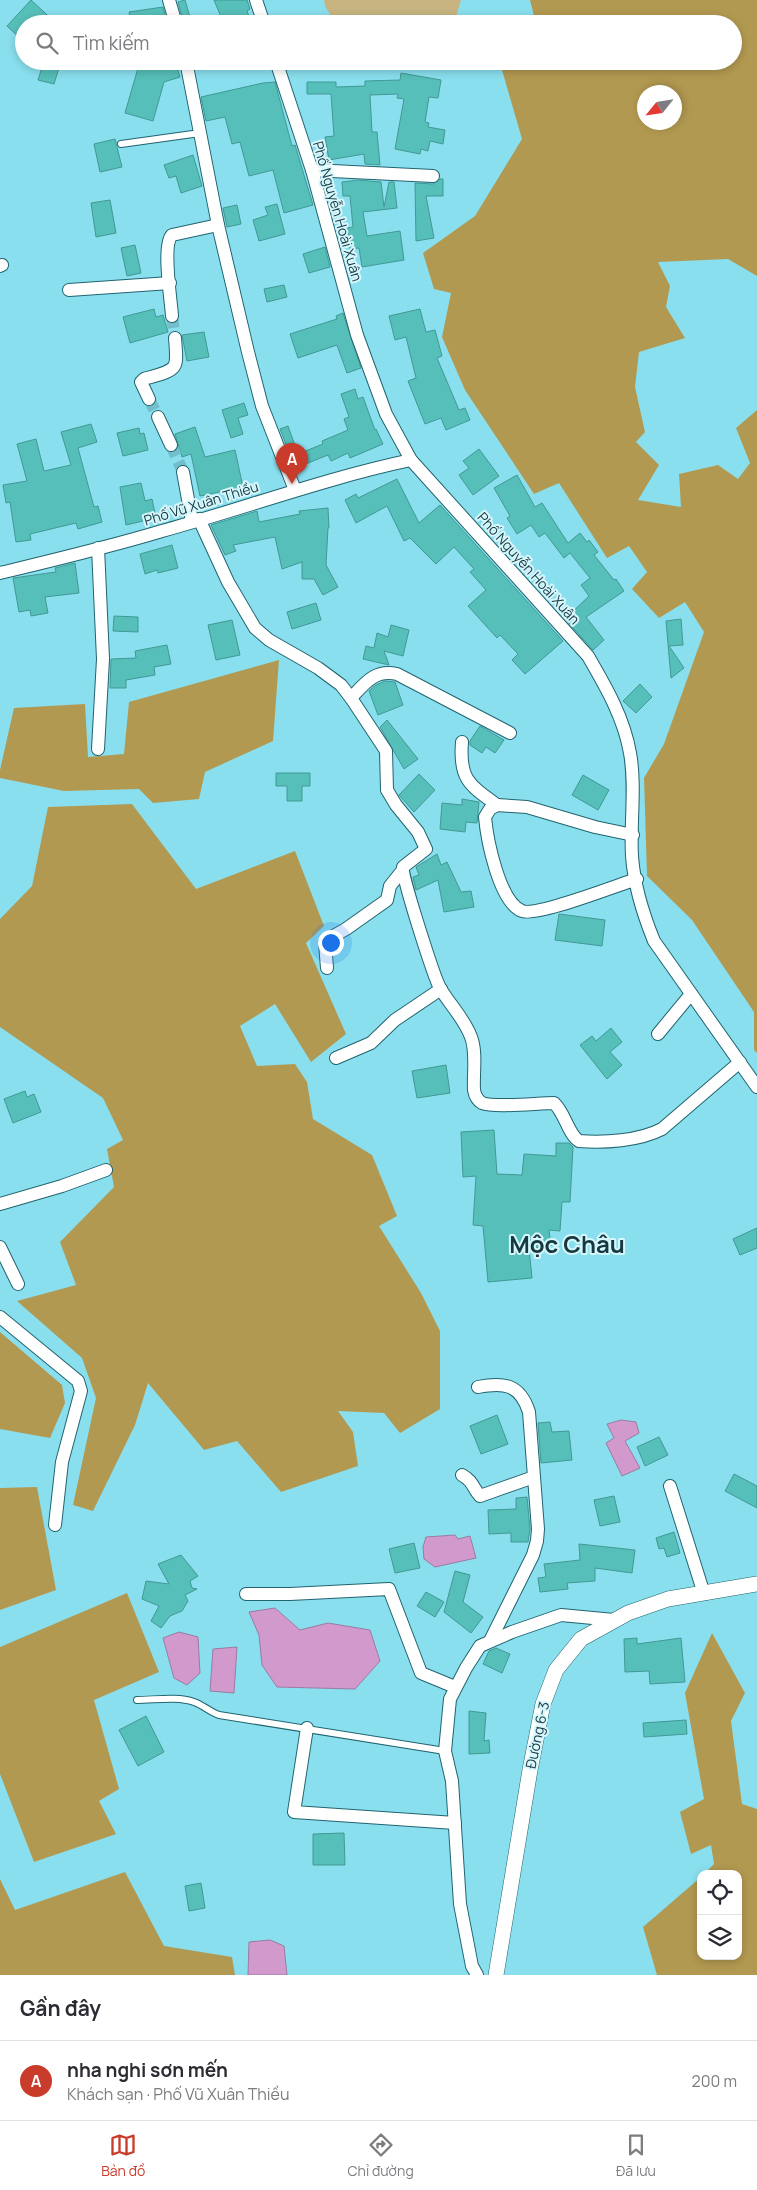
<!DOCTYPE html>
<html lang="vi">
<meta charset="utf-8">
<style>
:root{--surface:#fff;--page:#f7f7f7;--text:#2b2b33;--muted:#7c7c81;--line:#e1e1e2;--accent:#c93c2b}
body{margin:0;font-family:Manrope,sans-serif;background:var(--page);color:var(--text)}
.controls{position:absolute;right:15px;bottom:15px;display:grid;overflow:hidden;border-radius:10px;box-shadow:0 2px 8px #0003}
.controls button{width:45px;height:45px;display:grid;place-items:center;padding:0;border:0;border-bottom:1px solid var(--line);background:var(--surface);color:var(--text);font:25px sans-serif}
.compass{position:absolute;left:637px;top:85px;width:45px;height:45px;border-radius:50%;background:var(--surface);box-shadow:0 2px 8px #0003;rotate:240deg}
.you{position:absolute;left:330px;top:942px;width:18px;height:18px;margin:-12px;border:4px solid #fff;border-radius:50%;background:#1a73e8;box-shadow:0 0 0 8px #1a73e833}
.badge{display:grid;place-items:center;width:32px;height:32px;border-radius:50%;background:var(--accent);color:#fff;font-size:16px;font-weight:700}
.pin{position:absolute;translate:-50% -41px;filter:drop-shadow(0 1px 2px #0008)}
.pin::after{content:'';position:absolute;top:26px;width:18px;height:15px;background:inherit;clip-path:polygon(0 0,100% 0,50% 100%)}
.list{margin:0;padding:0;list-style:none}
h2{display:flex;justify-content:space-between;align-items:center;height:65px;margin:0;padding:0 20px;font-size:21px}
h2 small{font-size:16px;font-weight:400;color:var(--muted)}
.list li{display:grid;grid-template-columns:32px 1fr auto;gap:15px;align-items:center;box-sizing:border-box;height:80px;padding:0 20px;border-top:1px solid var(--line)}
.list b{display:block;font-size:19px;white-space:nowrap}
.list p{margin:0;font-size:16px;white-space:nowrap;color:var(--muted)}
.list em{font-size:16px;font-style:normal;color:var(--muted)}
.icon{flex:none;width:28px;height:28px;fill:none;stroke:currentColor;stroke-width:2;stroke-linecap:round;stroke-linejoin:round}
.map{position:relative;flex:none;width:757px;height:1975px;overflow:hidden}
.search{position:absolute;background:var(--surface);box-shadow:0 2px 8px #0003;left:15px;right:15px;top:15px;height:55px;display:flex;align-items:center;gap:12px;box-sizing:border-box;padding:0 18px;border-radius:28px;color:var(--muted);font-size:19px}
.sheet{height:145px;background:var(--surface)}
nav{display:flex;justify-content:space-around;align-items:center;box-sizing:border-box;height:70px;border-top:1px solid var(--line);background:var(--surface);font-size:14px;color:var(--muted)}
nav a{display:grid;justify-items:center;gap:2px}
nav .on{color:var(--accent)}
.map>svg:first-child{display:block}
</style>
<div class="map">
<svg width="757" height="1975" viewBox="0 0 757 1975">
<rect width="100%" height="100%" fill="#8adfee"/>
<path fill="#c7b480" d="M324 0H461L454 24H336L325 6Z"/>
<g fill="#b29951" fill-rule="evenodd">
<path d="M530 0H757V276L728 259 658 262 670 286 666 307 685 338 639 352 635 387 645 432 636 442 659 465 638 500 681 507 679 474 718 465 738 479 750 463 736 428 757 410V1053L754 1050V1012L692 920 647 876 644 778 664 744 704 632 685 602 659 618 632 589 647 572 629 546 607 558 559 483 534 494 465 390 442 337 451 293 434 289 423 253 475 216 522 139 500 63 733 61V24H536ZM644 92H674V122H644Z"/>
<path d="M279 660 273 741 205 772 199 799 153 803 139 789 64 791 0 778V770L14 708 85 704 88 757 124 754 129 702Z"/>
<path d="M132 804 196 889 295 851 324 926 306 943 346 1034 311 1062 275 1004 240 1026 257 1066 295 1064 307 1082 313 1119 372 1155 397 1216 379 1226 421 1293 440 1331V1409L400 1433 384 1413 338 1411 353 1432 358 1466 281 1492 237 1441 204 1450 148 1383 135 1425 93 1511 73 1505 96 1398 82 1358 17 1301 76 1285 60 1242 114 1187 107 1149 123 1140 103 1098 0 1027V919L32 886 48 807Z"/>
<path d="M0 1332 62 1385 65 1403 50 1438 0 1429Z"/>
<path d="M37 1487 56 1590 0 1610V1488Z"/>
<path d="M127 1593 159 1672 94 1700 119 1789 99 1801 116 1834 34 1862 0 1774V1647Z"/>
<path d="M712 1633 745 1693 731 1721 742 1804 757 1809V1975H657L643 1927 701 1877V1956H738V1874H704L714 1864 711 1845 691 1854 680 1812 704 1799 685 1693Z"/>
<path d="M125 1872 164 1946 232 1957 235 1975H0V1879L15 1910Z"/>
</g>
<g fill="#d299cc" stroke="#997ca2">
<path d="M621 1420 636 1422 639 1433 625 1441 640 1468 622 1476 606 1443 614 1438 607 1424Z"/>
<path d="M455 1535 458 1539 470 1536 476 1558 435 1567 424 1559 423 1547 426 1537Z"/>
<path d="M275 1608 300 1630 328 1623 370 1630 380 1661 355 1689 277 1687 262 1665 259 1635 249 1612Z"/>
<path d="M179 1632 198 1637 200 1673 187 1685 174 1678 163 1638Z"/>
<path d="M237 1647 234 1693 210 1691 213 1649Z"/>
<path d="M270 1940 284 1946 287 1975H248L249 1942Z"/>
</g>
<g fill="#57bfb9" stroke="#409994">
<path d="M31 0 57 24H24V42L7 26Z"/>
<path d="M185 0 192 24H184L178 2Z"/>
<path d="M214 0H247L250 9 247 11 252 24H224Z"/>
<path d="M163 7 167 22 132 24 129 12Z"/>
<path d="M44 61H61L54 84 38 80Z"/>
<path d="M140 61H175L180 77 164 82 153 121 125 113Z"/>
<path d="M401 73 441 80 438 98 429 97 425 122 429 123 428 127 445 130 443 144 430 141 428 151 421 149 420 154 395 149 404 99 397 98 398 94 370 95 372 132H377L380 165 365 164 364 154 329 160 325 137 334 136 331 94H307V82H336V87L365 86V81L400 80Z"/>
<path d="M275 82 292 146 295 145 313 205 284 213 273 170 249 176 240 142 232 144 225 117 206 121 201 97 263 83Z"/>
<path d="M115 139 122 167 100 172 94 144Z"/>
<path d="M193 155 202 186 181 193 176 176 169 178 164 165Z"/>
<path d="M440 179H443V196H426L434 238 416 241 415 183 433 184Z"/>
<path d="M358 180 381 182 384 207 389 182H394L397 208 363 212 367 236 400 231 404 260 362 267 359 248 350 249 347 228 353 227 350 196H343L342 182Z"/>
<path d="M110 200 116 233 96 237 91 203Z"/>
<path d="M277 204 285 234 259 241 253 220 268 215 265 207Z"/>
<path d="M237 205 241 224 227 227 223 208Z"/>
<path d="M135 245 141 273 127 276 121 248Z"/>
<path d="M325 247 330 267 309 273 303 254Z"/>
<path d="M284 285 287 297 267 302 264 289Z"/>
<path d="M154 309 156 317 163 315 168 332 130 343 123 317Z"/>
<path d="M420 309 426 332 435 330 442 356 437 358 459 410 465 408 470 420 446 430 441 418 425 424 408 381 416 378 406 337 395 340 389 316Z"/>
<path d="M343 313 361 368 347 373 337 345 298 358 290 334 337 319 336 316Z"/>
<path d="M204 332 209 357 187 361 182 335Z"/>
<path d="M355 389 358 399 363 397 375 430 376 429 383 444 350 458 348 453 331 461 328 455 303 465 301 459 293 462 280 429 288 426 298 454 323 444 322 441 348 430 344 419 349 417 341 394Z"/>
<path d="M244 403 248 415 238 418 243 434 231 438 222 410Z"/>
<path d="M91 424 97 442 78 448 94 507 98 506 102 522 78 529 76 523 30 534 31 540 16 542 10 502 6 503 3 485 27 481 17 444 36 439 44 471 71 465 61 432Z"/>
<path d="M195 427 205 457 235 450 243 487 200 496 191 454 182 457 175 434Z"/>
<path d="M139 428 140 434 144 433 148 450 123 456 117 433Z"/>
<path d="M479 449 499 476 473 495 459 475 469 468 463 461Z"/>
<path d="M517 475 535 507 542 503 568 543 580 533 587 542 589 540 598 552 594 555 614 580 616 579 624 591 586 617 604 640 593 650 565 619 589 596 581 585 590 578 570 553 564 558 545 533 539 537 531 525 517 534 507 518 510 516 494 488Z"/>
<path d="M397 479 419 523 440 505 563 641 525 674 512 660 518 654 500 635 497 638 468 606 486 590 470 572 474 569 454 547 436 564 410 538 404 541 387 506 356 523 345 500 356 494 358 498Z"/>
<path d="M141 483 145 501 152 499 156 518 126 525 120 487Z"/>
<path d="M328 508 329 528H328L326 565 338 587 323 595 314 579H302V562L282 569 275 537 233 545 236 551 225 555 211 525 257 511 259 522 300 514 299 511Z"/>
<path d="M172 545 178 568 158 573 157 570 145 574 140 554Z"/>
<path d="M75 563 79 593 45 597 48 613 31 616 30 610 19 612 13 578 56 572 55 568Z"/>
<path d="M316 603 321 620 292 629 287 612Z"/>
<path d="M114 616 138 617V632L113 631Z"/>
<path d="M681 619 683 645 669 646 684 668 671 678 666 621Z"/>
<path d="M232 620 240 655 216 660 208 625Z"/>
<path d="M391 625 409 630 403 656 384 651 389 665 363 659 366 646 374 648 377 633 388 637Z"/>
<path d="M167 645 171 664 154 667 155 675 126 680V688H110L111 659 136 658 135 651Z"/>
<path d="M385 681 395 682 403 705 378 715 369 691 376 685Z"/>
<path d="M640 684 652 697 636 713 623 701Z"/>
<path d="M387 720 418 759 404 769 380 727Z"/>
<path d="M480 726 504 740 495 753 486 747 482 753 470 745V741Z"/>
<path d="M276 773H310V786H302V801H287V786H276Z"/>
<path d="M419 774 435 790 414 812 399 795Z"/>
<path d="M583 775 609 790 598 810 572 795Z"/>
<path d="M462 799 479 802 477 823 466 822 465 832 440 829 442 803 462 805Z"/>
<path d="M437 854 441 865 447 862 461 892 471 891 474 907 444 912 438 880 416 890 413 877 419 875 416 867Z"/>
<path d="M559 914 605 920 602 946 555 940Z"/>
<path d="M611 1028 622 1042 610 1052 622 1065 607 1079 580 1045 592 1036 596 1041Z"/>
<path d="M446 1065 450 1093 417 1098 412 1071Z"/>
<path d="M25 1091 27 1097 34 1094 41 1112 13 1123 4 1099Z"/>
<path d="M494 1130 497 1174 522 1175 524 1154 556 1156V1143H569L573 1147 570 1202H562L560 1231 549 1230 551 1246 529 1248 532 1278 488 1282 483 1226 473 1225 476 1176 463 1177 461 1132Z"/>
<path d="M757 1228V1248L740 1255 733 1239Z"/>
<path d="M497 1415 508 1444 481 1454 470 1426Z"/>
<path d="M550 1422 552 1432 569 1431 572 1460 541 1463 538 1423Z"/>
<path d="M659 1437 668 1455 645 1466 637 1447Z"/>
<path d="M734 1474 757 1486V1508L725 1491Z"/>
<path d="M614 1496 620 1522 600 1526 594 1500Z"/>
<path d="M527 1497 530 1529 528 1542H511V1533L489 1534 488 1510 516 1509V1498Z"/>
<path d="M674 1532 680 1553 667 1557 664 1548 659 1549 656 1538Z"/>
<path d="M414 1543 420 1568 395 1573 389 1549Z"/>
<path d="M579 1544 635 1550 632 1573 595 1568V1581L567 1583 568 1589 540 1592 538 1578 546 1577 544 1564 580 1560Z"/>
<path d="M181 1555 198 1576 190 1581 192 1588 197 1589 185 1595 188 1601 182 1611 170 1616 161 1628 151 1621 159 1606 142 1599 146 1581 169 1584 158 1564Z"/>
<path d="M455 1571 470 1575 463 1602 483 1617 471 1633 444 1612Z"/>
<path d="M426 1592 444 1602 435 1617 417 1606Z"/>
<path d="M637 1638V1644L681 1638 685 1682 650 1684 649 1671 625 1672 624 1639Z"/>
<path d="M496 1648 510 1654 502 1673 483 1664 489 1651Z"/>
<path d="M469 1711 486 1713 484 1741 489 1740 490 1753 469 1754Z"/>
<path d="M146 1716 164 1752 138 1766 119 1730Z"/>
<path d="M686 1720 687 1734 644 1737 643 1723Z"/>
<path d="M344 1833 345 1865H313V1834Z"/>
<path d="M201 1883 205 1908 189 1911 185 1886Z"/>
</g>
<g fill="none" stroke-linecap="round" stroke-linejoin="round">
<g stroke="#73becb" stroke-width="12" stroke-dasharray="12 6" stroke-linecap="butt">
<path d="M172 316 175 338"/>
<path d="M149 399 158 417"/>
<path d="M171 445 183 472"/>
</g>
<g stroke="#21646f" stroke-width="8">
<g id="service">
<path d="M121 144 200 133"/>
<path d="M137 1700C155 1700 177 1696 194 1702 203 1705 210 1712 219 1715L445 1751"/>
</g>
</g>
<g stroke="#21646f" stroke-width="14">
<g id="minor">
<path d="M169 0 176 24"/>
<path d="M256 0 264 24"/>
<path d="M186 61 218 225 248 352 262 406 295 490"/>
<path d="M276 61 312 170 357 335 386 414 411 460 588 656C606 687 624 718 630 753 636 786 630 824 632 856 634 885 643 914 654 941L757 1087"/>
<path d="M312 170 433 176"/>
<path d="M0 266 2 265"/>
<path d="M69 290 170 283"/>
<path d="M172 316C171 300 162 245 172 235L218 225"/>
<path d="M149 399 141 382C144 378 146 378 151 377 180 369 177 367 175 338"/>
<path d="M158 417 171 445"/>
<path d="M183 472 192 521"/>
<path d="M199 519 228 582 255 628 269 640 318 668 341 685 351 698 386 751 387 790 396 805 418 832 426 849 403 867C401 875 434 977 440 988 450 1005 464 1018 471 1037 477 1052 473 1074 474 1090 475 1096 477 1100 482 1103 495 1108 538 1103 554 1103 565 1113 568 1134 579 1141 604 1143 639 1141 662 1129L740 1062"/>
<path d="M0 573C54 560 109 547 162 531 245 508 326 478 411 460"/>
<path d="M351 698C365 683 375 669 397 674L510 733"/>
<path d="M462 742C459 779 469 785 497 805"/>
<path d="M98 749 103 659 98 548"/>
<path d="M633 835 595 827 527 807 497 805 490 809 485 817C487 839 499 902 522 911 537 917 617 885 637 879"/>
<path d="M327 968 325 943 330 938 346 929 387 900 390 886 402 871"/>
<path d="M658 1034 691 994"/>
<path d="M336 1058 371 1043 395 1020 441 989"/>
<path d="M0 1204 62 1186 106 1170"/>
<path d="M0 1247 18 1284"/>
<path d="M0 1317 78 1381 81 1391 62 1462 55 1525"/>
<path d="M478 1387C504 1382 520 1384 529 1412L538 1529 537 1541 533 1555 490 1641"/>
<path d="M462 1475C474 1482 472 1487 480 1496L534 1477"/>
<path d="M670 1486 704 1594"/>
<path d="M246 1594H290L389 1589 421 1673 455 1687"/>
<path d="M307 1728 294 1812 455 1823"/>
<path d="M477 1975 472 1966 460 1904 452 1781 445 1751 450 1699 466 1668 480 1646 512 1632 561 1615 614 1620"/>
</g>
</g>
<g stroke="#21646f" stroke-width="16">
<path id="tertiary" d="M496 1975 530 1770 543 1704 556 1670 581 1639 628 1613 668 1599 757 1584"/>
</g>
<use href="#service" stroke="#fff" stroke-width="6"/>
<use href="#minor" stroke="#fff" stroke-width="12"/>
<use href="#tertiary" stroke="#fff" stroke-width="15"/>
</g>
<g text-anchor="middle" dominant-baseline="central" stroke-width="4" stroke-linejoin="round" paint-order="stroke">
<g font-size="14" fill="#15393f" stroke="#d7f7fd">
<text transform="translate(338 211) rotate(74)">Phố Nguyễn Hoài Xuân</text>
<text transform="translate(201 503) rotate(-17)">Phố Vũ Xuân Thiều</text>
<text transform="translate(529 568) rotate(48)">Phố Nguyễn Hoài Xuân</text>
<text transform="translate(537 1735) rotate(-78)">Đường 6-3</text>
</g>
<g font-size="24" font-weight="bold" fill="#15393f" stroke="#d7f7fd">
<text x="567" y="1243">Mộc Châu</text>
</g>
</g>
</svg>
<div class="controls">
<button><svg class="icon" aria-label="locate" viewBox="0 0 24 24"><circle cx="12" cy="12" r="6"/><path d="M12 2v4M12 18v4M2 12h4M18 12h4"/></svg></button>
<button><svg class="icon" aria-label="layers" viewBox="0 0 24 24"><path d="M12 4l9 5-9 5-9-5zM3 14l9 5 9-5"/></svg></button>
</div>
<svg class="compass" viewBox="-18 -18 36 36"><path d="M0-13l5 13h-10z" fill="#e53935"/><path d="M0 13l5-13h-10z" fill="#7c7c81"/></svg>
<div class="you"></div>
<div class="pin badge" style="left:292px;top:484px">A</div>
<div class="search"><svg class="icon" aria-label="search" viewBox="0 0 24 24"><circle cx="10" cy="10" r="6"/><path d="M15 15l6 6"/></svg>Tìm kiếm</div>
</div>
<section class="sheet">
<h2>Gần đây<small></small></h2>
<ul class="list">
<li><span class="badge">A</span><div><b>nha nghi sơn mến</b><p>Khách sạn · Phố Vũ Xuân Thiều</p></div><em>200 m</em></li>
</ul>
</section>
<nav>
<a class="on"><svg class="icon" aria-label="map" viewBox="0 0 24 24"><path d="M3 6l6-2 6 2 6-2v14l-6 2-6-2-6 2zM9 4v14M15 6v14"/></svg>Bản đồ</a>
<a><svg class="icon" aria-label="directions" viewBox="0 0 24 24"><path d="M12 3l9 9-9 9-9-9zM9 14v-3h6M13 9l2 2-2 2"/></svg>Chỉ đường</a>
<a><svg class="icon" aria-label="saved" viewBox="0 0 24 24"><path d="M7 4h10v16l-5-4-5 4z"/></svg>Đã lưu</a>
</nav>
